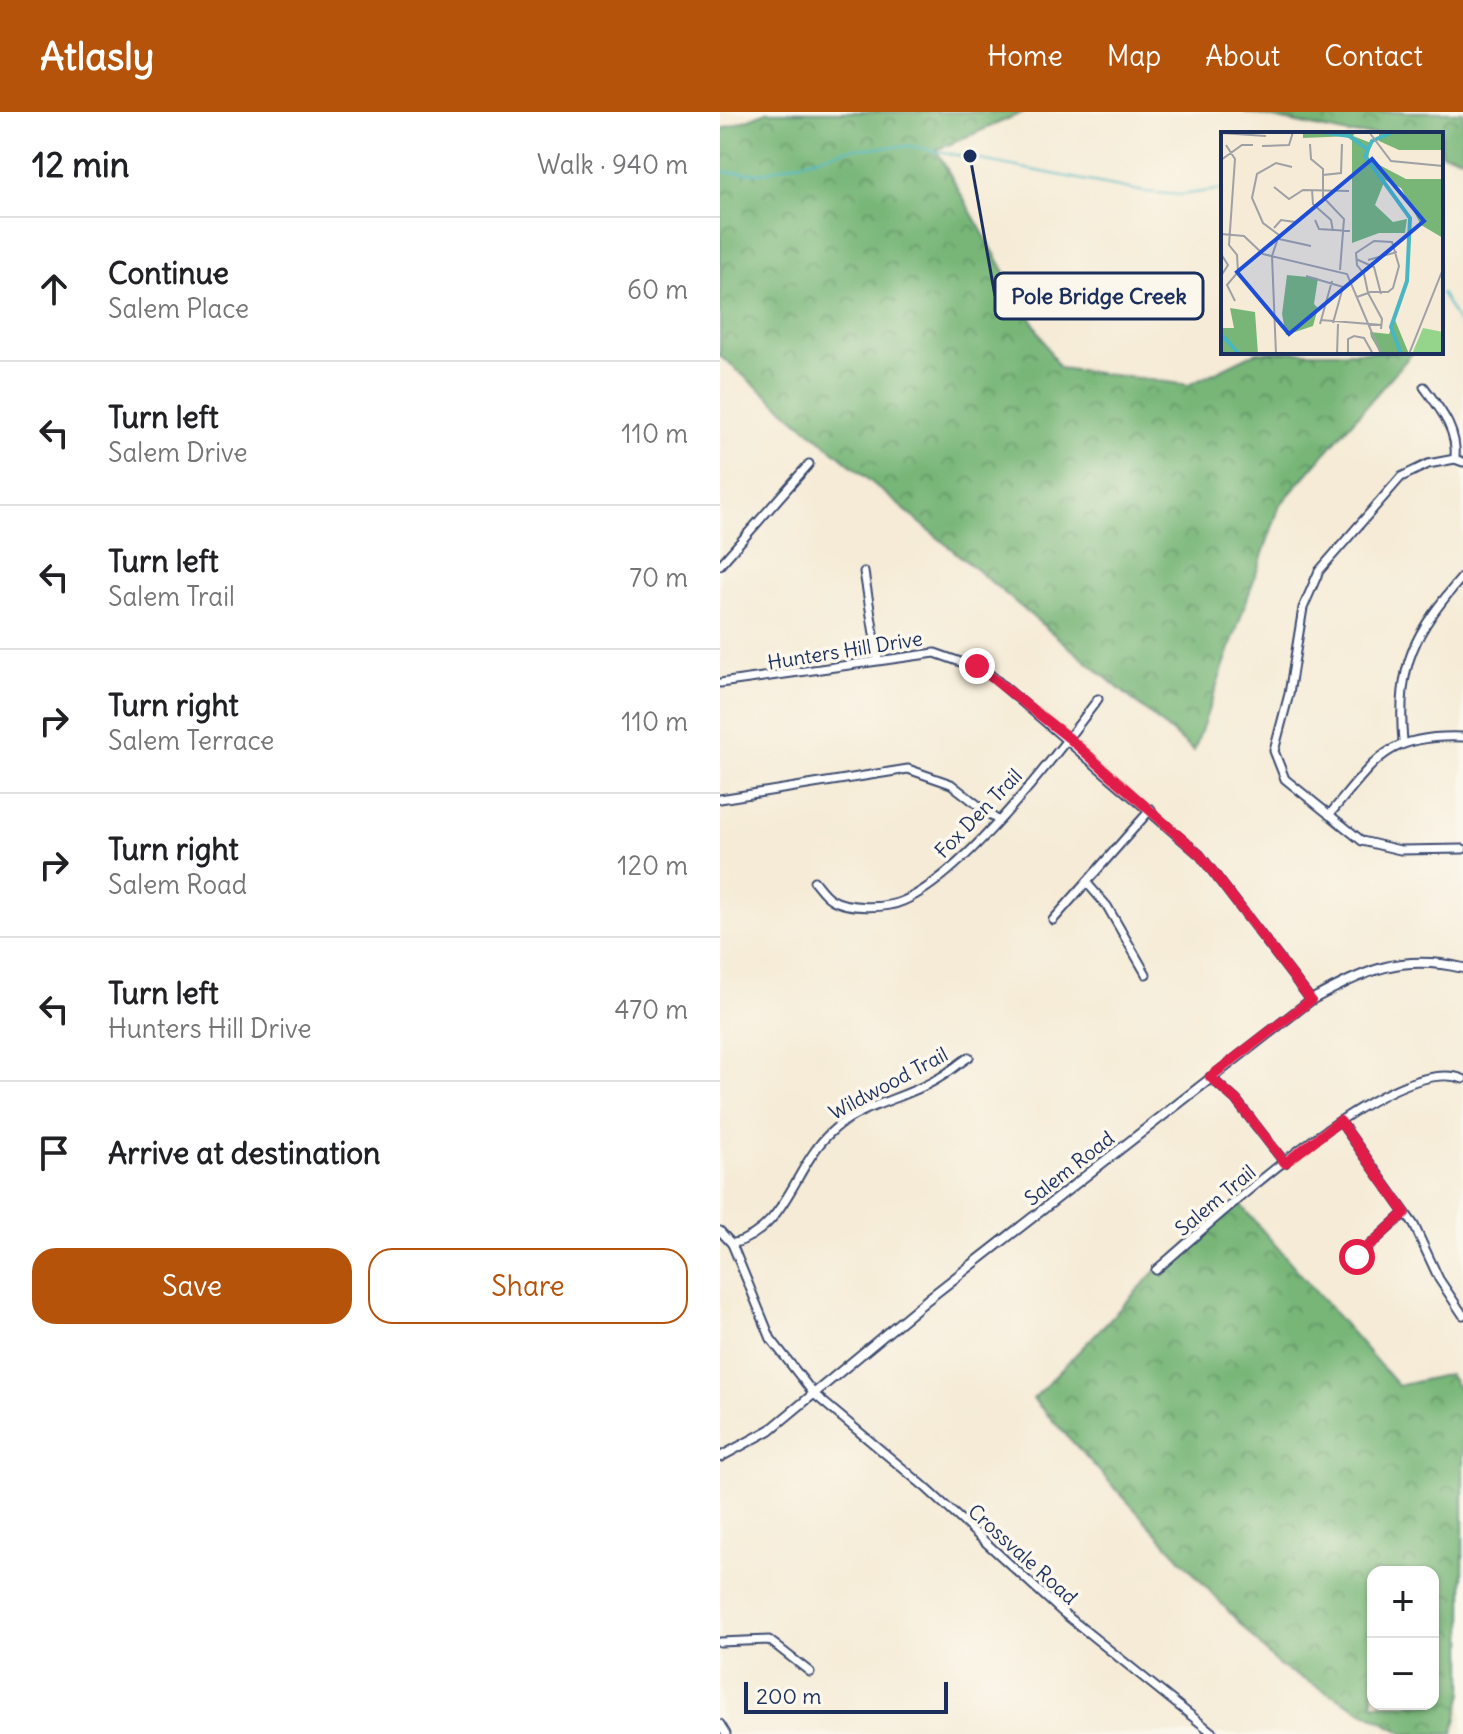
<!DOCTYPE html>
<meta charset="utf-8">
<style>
:root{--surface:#fff;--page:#f2f2f2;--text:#202124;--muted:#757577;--line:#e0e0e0;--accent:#b45309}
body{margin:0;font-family:Delius,sans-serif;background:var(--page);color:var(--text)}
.controls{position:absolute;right:24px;bottom:24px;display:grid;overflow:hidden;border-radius:16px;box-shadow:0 2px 6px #0004}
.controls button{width:72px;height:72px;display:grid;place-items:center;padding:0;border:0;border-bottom:2px solid var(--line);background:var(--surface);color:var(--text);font:40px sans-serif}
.scale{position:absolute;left:24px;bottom:20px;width:204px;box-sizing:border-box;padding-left:8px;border:4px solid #1b2f5e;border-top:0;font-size:22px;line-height:28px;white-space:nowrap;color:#1b2f5e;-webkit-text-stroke:6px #fbf7ec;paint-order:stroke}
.stop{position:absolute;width:24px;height:24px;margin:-18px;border:6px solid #e11d48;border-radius:50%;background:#fff}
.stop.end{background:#e11d48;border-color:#fff;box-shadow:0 2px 8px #0008}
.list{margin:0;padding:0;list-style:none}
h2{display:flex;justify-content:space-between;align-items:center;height:104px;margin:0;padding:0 32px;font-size:34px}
h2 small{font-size:26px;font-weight:400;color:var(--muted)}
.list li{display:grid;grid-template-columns:52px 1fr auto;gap:24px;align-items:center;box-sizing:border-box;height:144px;padding:0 32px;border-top:2px solid var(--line)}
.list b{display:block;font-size:30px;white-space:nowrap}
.list p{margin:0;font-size:26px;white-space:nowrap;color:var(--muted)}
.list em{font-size:26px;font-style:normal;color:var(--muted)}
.actions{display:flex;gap:16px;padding:24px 32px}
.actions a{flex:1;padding:18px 0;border:2px solid var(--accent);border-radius:24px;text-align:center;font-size:28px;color:var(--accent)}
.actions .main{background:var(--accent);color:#fff}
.icon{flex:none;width:44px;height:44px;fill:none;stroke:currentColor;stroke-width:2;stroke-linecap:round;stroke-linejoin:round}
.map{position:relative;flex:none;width:743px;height:1622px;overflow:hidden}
header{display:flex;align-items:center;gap:48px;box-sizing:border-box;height:112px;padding:0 40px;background:var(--accent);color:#fff}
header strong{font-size:38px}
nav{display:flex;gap:44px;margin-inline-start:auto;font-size:28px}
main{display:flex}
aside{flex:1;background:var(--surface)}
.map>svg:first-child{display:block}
</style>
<header>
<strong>Atlasly</strong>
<nav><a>Home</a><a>Map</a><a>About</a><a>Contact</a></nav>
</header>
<main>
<aside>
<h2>12 min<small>Walk · 940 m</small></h2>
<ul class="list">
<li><svg class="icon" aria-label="ahead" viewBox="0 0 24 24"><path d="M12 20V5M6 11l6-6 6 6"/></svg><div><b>Continue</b><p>Salem Place</p></div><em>60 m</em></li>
<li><svg class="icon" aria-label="left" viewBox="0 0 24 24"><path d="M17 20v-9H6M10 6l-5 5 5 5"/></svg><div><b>Turn left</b><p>Salem Drive</p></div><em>110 m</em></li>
<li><svg class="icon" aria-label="left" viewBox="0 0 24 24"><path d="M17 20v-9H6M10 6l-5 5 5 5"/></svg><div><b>Turn left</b><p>Salem Trail</p></div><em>70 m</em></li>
<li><svg class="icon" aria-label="right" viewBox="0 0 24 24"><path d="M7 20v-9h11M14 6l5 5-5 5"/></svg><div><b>Turn right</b><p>Salem Terrace</p></div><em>110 m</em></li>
<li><svg class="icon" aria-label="right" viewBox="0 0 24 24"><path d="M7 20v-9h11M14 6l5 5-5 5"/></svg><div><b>Turn right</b><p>Salem Road</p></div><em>120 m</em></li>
<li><svg class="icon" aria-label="left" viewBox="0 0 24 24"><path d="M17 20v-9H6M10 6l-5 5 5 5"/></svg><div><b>Turn left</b><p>Hunters Hill Drive</p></div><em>470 m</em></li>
<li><svg class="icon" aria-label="arrive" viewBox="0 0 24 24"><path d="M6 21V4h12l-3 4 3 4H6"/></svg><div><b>Arrive at destination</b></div></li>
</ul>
<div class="actions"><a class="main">Save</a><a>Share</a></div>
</aside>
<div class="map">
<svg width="743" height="1622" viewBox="0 0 743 1622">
<defs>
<pattern id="forest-crowns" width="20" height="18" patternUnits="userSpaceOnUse" patternTransform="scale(2)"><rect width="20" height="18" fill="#77b677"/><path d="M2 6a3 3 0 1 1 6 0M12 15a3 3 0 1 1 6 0" fill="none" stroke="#619465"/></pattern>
</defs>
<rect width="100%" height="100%" fill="#fbf7ec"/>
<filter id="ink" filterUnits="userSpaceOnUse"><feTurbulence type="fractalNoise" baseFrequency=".0125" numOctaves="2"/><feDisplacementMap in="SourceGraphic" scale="16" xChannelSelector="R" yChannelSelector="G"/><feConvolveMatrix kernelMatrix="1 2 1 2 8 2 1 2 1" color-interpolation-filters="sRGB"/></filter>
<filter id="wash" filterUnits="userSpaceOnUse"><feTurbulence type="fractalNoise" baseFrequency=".006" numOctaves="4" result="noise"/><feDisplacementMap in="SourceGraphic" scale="32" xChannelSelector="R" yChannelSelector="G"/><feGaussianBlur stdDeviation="1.8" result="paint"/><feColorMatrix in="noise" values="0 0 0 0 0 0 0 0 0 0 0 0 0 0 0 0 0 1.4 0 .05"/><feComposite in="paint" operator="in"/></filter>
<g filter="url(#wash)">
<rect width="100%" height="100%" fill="#f5ebd6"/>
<g fill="url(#forest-crowns)" stroke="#49726a" stroke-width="2" fill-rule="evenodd">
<path d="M47 0H304L216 38 339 256 469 273 537 240H693L560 393 474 639 0 244V18Z"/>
<path d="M524 0H743V46L721 41V22H629Z"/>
<path d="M518 1090 678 1274 729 1262 743 1283V1580L733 1622H685L559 1554 313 1287 435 1160ZM653 1460H713V1592H653Z"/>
</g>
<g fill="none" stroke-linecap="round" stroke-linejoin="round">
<g stroke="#48b6c3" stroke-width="2">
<path d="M0 60 41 61 129 37 190 34 425 80 460 83 503 77"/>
<path d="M721 181 743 219"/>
</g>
</g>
</g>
<g filter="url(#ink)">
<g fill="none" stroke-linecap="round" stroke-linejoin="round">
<g stroke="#3c4b70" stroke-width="11">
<g id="minor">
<path d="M704 275C720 297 738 318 735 347"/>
<path d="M743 350 735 347 708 352 681 365 599 459 583 496 569 582 554 639 565 667 642 729 680 738 743 737"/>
<path d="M0 453 89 352"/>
<path d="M144 460 158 547"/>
<path d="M0 571 215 541 266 559 480 743 591 888"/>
<path d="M683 629C676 553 695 520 743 464"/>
<path d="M0 687 188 657 231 672 277 708"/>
<path d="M609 703C655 649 665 622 743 625"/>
<path d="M94 769C99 775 104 783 111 787 127 797 165 797 183 789 244 763 337 642 378 587"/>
<path d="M367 771 387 794 426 862"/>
<path d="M333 808 431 697"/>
<path d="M490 965 516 988 565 1051"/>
<path d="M620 1009 694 1113 719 1167 743 1203"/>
<path d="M0 1119 12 1132 51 1227 94 1282 205 1375 341 1499 494 1622"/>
<path d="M12 1132C67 1117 73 1056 110 1021 138 993 186 987 219 966 230 960 239 951 249 945"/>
<path d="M637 1145 685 1101"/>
<path d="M436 1158C492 1111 672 939 743 967"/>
<path d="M0 1530 49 1528 90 1560"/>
<path d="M0 1612 6 1622"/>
</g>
</g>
<g stroke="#3c4b70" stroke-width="12">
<path id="tertiary" d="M0 1345 50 1318 208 1187 591 888C646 859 679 841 743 856"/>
</g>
<use href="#minor" stroke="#fff" stroke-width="7"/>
<use href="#tertiary" stroke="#fff" stroke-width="8"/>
</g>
</g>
<g fill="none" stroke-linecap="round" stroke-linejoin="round" filter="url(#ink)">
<path stroke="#e11d48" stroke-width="10" d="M257 554 349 626 480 743 591 888 490 965 516 988 565 1051 620 1009 685 1101 637 1145"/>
</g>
<g text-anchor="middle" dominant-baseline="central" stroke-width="7" stroke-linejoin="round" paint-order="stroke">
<g font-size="20" fill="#1b2f5e" stroke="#fbf7ec">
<text transform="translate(125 538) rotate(-9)">Hunters Hill Drive</text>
<text transform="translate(258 701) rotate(-46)">Fox Den Trail</text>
<text transform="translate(168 971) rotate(-28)">Wildwood Trail</text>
<text transform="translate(349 1056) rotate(-38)">Salem Road</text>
<text transform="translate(495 1088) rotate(-40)">Salem Trail</text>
<text transform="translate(303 1442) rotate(42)">Crossvale Road</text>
</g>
</g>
<g transform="translate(501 20)">
<rect width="222" height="222" fill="#f5ebd6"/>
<path d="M82 0H135L132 4 150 11 147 27 185 47H222V106L200 93 180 56 164 48 154 73 172 90 186 87 184 101H158L131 111V4L82 6ZM158 0 222 2V18H178L158 9ZM66 143 97 146 93 172 97 176 92 194 65 203 61 182ZM9 176 34 180 37 222H0V196H13ZM174 188 188 222H160L150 205 149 200 168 202Z" fill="#77b677"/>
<path d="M202 196 222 200V222H191Z" fill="#94d48b"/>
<path fill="none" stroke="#48b6c3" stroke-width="4" d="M101 0 128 4 146 17M172 0 151 9 144 24 189 86 186 149 170 195 180 222M2 204 18 222"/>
<path fill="none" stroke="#9ea0a6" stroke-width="2" d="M148 0 170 29 222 34M0 1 45 4M89 12 90 27 102 37V65L123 87 119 138M5 13 14 27 8 113 16 123 17 140 6 153 14 169M41 14 68 13 72 0M0 28 21 13H32M102 43 120 41 121 12M53 55 68 67 82 58 128 59M91 58 92 72 110 88 112 99M94 88 98 97 129 99M53 96 60 88 74 90M0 102 23 104 42 122 126 142 160 222M58 107 90 114M0 122 7 133 0 144M135 127 153 135 160 162M147 128 176 120M85 144 122 155 112 191M136 165 147 161 149 160H167L172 156 178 134 171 110 153 109 135 121 136 133 143 142 147 161 161 187 160 197M100 188 161 193M99 192 111 149M55 222 51 124 58 103 42 91 31 66 36 42 55 31 71 35M116 222 117 192M127 222V207L133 204 143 206 152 222M188 222 222 137"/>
<path fill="#1d4ed8" fill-opacity="0.15" stroke="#1d4ed8" stroke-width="4" d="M151 27 203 89 68 202 16 140Z"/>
<rect width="222" height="222" fill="none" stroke="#1b2f5e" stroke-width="4"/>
</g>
<path fill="none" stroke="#1b2f5e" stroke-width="3" d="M250 44L275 184"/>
<circle fill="#1b2f5e" stroke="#fbf7ec" stroke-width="3" cx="250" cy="44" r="8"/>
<rect fill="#fbf7ec" stroke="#1b2f5e" stroke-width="3" x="275" y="161" width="208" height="46" rx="8"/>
<g font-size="22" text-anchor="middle" font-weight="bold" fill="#1b2f5e">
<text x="379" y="192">Pole Bridge Creek</text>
</g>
</svg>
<div class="controls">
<button>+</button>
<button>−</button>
</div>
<div class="scale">200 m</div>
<div class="stop" style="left:637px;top:1145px"></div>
<div class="stop end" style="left:257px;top:554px"></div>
</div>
</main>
